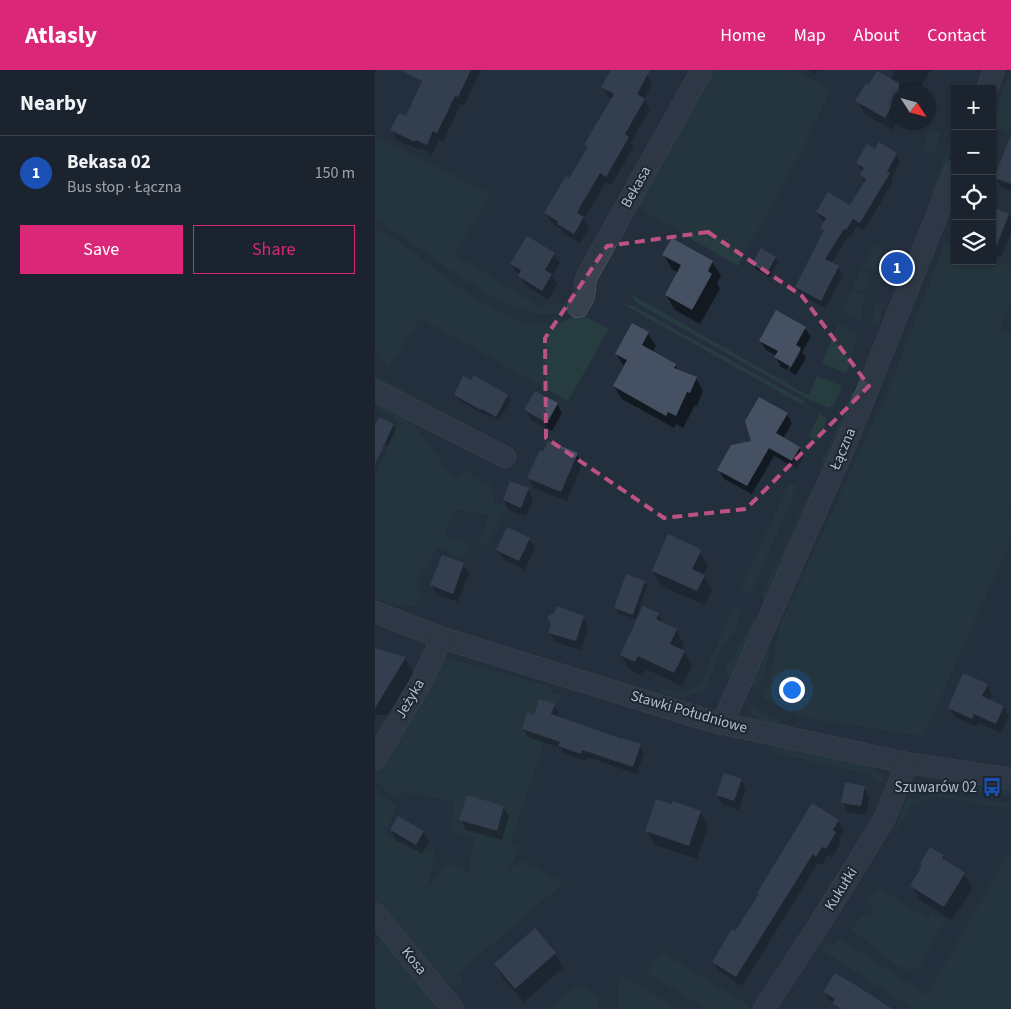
<!DOCTYPE html>
<meta charset="utf-8">
<style>
:root{--surface:#1b232e;--page:#282f3a;--text:#f1f3f6;--muted:#a0a4aa;--line:#39404a;--accent:#db2777}
body{margin:0;font-family:"Source Sans 3",sans-serif;background:var(--page);color:var(--text)}
.controls{position:absolute;right:15px;top:15px;display:grid;overflow:hidden;border-radius:0px;box-shadow:0 1px 4px #0004}
.controls button{width:45px;height:45px;display:grid;place-items:center;padding:0;border:0;border-bottom:1px solid var(--line);background:var(--surface);color:var(--text);font:25px sans-serif}
.compass{position:absolute;left:516px;top:15px;width:45px;height:45px;border-radius:50%;background:var(--surface);box-shadow:0 1px 4px #0004;rotate:126deg}
.you{position:absolute;left:416px;top:619px;width:18px;height:18px;margin:-12px;border:4px solid #fff;border-radius:50%;background:#1a73e8;box-shadow:0 0 0 8px #1a73e833}
.badge{display:grid;place-items:center;width:32px;height:32px;border-radius:50%;background:var(--accent);color:#fff;font-size:16px;font-weight:700}
.pin{position:absolute;translate:-50% -50%;border:2px solid #fff;box-shadow:0 1px 5px #0006}
.list{margin:0;padding:0;list-style:none}
h2{display:flex;justify-content:space-between;align-items:center;height:65px;margin:0;padding:0 20px;font-size:21px}
h2 small{font-size:16px;font-weight:400;color:var(--muted)}
.list li{display:grid;grid-template-columns:32px 1fr auto;gap:15px;align-items:center;box-sizing:border-box;height:75px;padding:0 20px;border-top:1px solid var(--line)}
.list b{display:block;font-size:19px;white-space:nowrap}
.list p{margin:0;font-size:16px;white-space:nowrap;color:var(--muted)}
.list em{font-size:16px;font-style:normal;color:var(--muted)}
.actions{display:flex;gap:10px;padding:15px 20px}
.actions a{flex:1;padding:11px 0;border:1px solid var(--accent);border-radius:0px;text-align:center;font-size:18px;color:var(--accent)}
.actions .main{background:var(--accent);color:#fff}
.icon{flex:none;width:28px;height:28px;fill:none;stroke:currentColor;stroke-width:2;stroke-linecap:round;stroke-linejoin:round}
.map{position:relative;flex:none;width:636px;height:939px;overflow:hidden}
header{display:flex;align-items:center;gap:30px;box-sizing:border-box;height:70px;padding:0 25px;background:var(--accent);color:#fff}
header strong{font-size:24px}
nav{display:flex;gap:28px;margin-inline-start:auto;font-size:18px}
main{display:flex}
aside{flex:1;background:var(--surface)}
.map>svg:first-child{display:block}
</style>
<header>
<strong>Atlasly</strong>
<nav><a>Home</a><a>Map</a><a>About</a><a>Contact</a></nav>
</header>
<main>
<aside>
<h2>Nearby<small></small></h2>
<ul class="list">
<li><span class="badge" style="background:#1a4fb4">1</span><div><b>Bekasa 02</b><p>Bus stop · Łączna</p></div><em>150 m</em></li>
</ul>
<div class="actions"><a class="main">Save</a><a>Share</a></div>
</aside>
<div class="map">
<svg width="636" height="939" viewBox="0 0 636 939">
<rect width="100%" height="100%" fill="#242f3e"/>
<g fill="#263c3f">
<path d="M338 0H420L455 21 427 81 363 196 261 136Z"/>
<path d="M636 1V64L617 56V51Z"/>
<path d="M554 60 566 64 559 83 547 79Z"/>
<path d="M580 60V73L560 125H555Z"/>
<path d="M0 66 115 124 80 185 164 236 197 232C194 235 191 241 186 242 145 257 67 192 33 171 22 164 12 155 0 150Z"/>
<path d="M0 159C14 164 27 174 39 183 78 212 134 265 186 252 192 251 198 246 203 243L234 259 193 331 45 248 13 300 0 275V227L1 224 0 223Z"/>
<path d="M571 171 580 174V191H617V189L636 197V233L625 258 636 262V439L634 445 636 450V470L548 666 425 647 390 629 389 624 395 607 404 558 516 313Z"/>
<path d="M500 174 508 178 499 201 486 197Z"/>
<path d="M485 200 497 205 490 222 477 219Z"/>
<path d="M476 222 490 226 485 250 468 242Z"/>
<path d="M254 223 434 326 442 306 467 316 459 335 453 338 432 328 262 233Z"/>
<path d="M500 232 508 234 504 257 497 254Z"/>
<path d="M248 234 258 236 429 331 428 334 450 347 451 353 443 371 434 367 444 344Z"/>
<path d="M463 254 482 263 476 291 471 303 447 293Z"/>
<path d="M0 305 95 356 90 357 0 312Z"/>
<path d="M478 322 482 326 452 394 449 395 446 393Z"/>
<path d="M6 334 37 351 79 410 91 400 99 407 115 414 119 432 132 437 113 476 103 471 115 445 81 439 69 464 95 475 89 488 62 478 40 515 46 524 40 536 18 535 0 528V406L24 351 3 339Z"/>
<path d="M414 413 422 417 376 523 366 519Z"/>
<path d="M437 417 439 422 392 528 390 529 386 527Z"/>
<path d="M358 538 367 541 360 559 344 584 332 616 326 621 308 628 285 622 286 617 307 623 325 614Z"/>
<path d="M378 546 382 550 357 609 351 605V598L370 566Z"/>
<path d="M392 578 395 580 389 605 384 616H375Z"/>
<path d="M67 587 177 617 175 623 186 624 135 773 146 778 132 801 148 790 188 813 83 903 88 910 84 916 72 917 0 838V720L22 736 10 764 60 781 52 818 73 793 94 803 99 768 76 761 79 732 27 721 21 728 0 711V699Z"/>
<path d="M373 634 409 654 421 659 381 649 375 641Z"/>
<path d="M398 675 495 695 506 704 510 712 503 711 495 704 396 683Z"/>
<path d="M576 712 636 718V727L578 718Z"/>
<path d="M561 723 636 733V740L563 726 538 734 519 764 526 741 533 728 540 729Z"/>
<path d="M636 779V939H538L447 880 452 873 459 875 465 869 552 925Z"/>
<path d="M503 817 553 849 556 842 570 851 546 894 538 900 527 899 477 860 488 845H494L498 838 492 832 495 822 499 825Z"/>
<path d="M8 869 59 928 62 939H0V876Z"/>
<path d="M285 881 373 935 372 939H332L272 903Z"/>
<path d="M245 906 292 931 302 939H242Z"/>
<path d="M204 914 224 928 221 939H173Z"/>
</g>
<g fill="#0007">
<path d="M49 0H106L89 36 86 34 68 72 64 70 57 84 46 78 45 80 22 70 17 60 32 48 47 14 45 9Z"/>
<path d="M237 0H263L272 5 277 14 269 30 275 39 256 72 259 77 236 115 231 112 210 147 209 149 214 158 205 173 189 164 186 159 176 152 170 143 195 110 213 79 211 75 238 29 233 27 228 17Z"/>
<path d="M433 0H443L440 4Z"/>
<path d="M520 0H556L543 22H524V48L517 60 489 43 482 31 495 16 515 10Z"/>
<path d="M500 80 521 84 525 92 516 109 518 112 489 160 482 156 476 167 473 166 456 194 463 197 468 205 450 238 426 225 421 217 449 162 447 158 450 152 447 150 442 142 475 137 490 112 486 105 488 102 482 93Z"/>
<path d="M636 81V121L626 117 621 108Z"/>
<path d="M634 145 636 149V162L626 187 617 183Z"/>
<path d="M386 180 400 188 403 192 395 207 381 199 378 194Z"/>
<path d="M179 184 185 193 177 206 182 214 173 230 150 215 145 205 142 203 136 194Z"/>
<path d="M289 185 337 192 346 206 342 213 345 219 325 254 300 240 291 225 304 203 297 199Z"/>
<path d="M430 258 436 267 427 282 431 288 421 305 414 301 426 281 424 279 412 300 406 297 401 287 402 286 391 280 385 271Z"/>
<path d="M273 263 281 276 277 282 300 295 303 301 321 308 328 321 322 336 320 335 308 358 301 354 299 358 247 329 239 316 249 296 241 284Z"/>
<path d="M80 325 132 326 135 331 124 350 109 343 108 344 83 329Z"/>
<path d="M182 334 187 343 177 361 156 350 151 340Z"/>
<path d="M412 344 417 353 408 369 424 378 429 387 422 399 399 386 377 424 349 409 344 400Z"/>
<path d="M18 355 21 359 13 376 0 370V358Z"/>
<path d="M169 383 202 384 207 394 192 431 159 418 154 408Z"/>
<path d="M153 419 158 429 151 446 134 440 129 430Z"/>
<path d="M154 469 160 478 150 500 128 489 122 480Z"/>
<path d="M324 480 333 496 329 505 337 520 330 535 286 516 278 501Z"/>
<path d="M88 494 94 503 83 532 62 525 57 515Z"/>
<path d="M269 512 272 516 261 549 243 543 241 538Z"/>
<path d="M283 544 289 554 301 560 309 574 306 581 309 582 317 596 307 616 271 599 268 606 254 599 246 585Z"/>
<path d="M208 547 213 557 206 580 180 572 175 563Z"/>
<path d="M0 580 30 588 41 606 17 645H0Z"/>
<path d="M612 615 617 624 615 630 628 637 634 646 626 663 604 653 602 657 580 647 574 638Z"/>
<path d="M179 635 184 643 182 648 265 675 269 683 262 704 212 687 211 691 189 684 186 678 153 667 148 659 160 647Z"/>
<path d="M366 710 371 719 364 740 348 734 342 725Z"/>
<path d="M489 717 494 727 491 745 473 742 468 733Z"/>
<path d="M128 737 134 746 127 770 91 760 86 750Z"/>
<path d="M325 742 333 756 322 789 280 775 272 761Z"/>
<path d="M463 751 469 761 464 769 466 773 456 788 453 785 447 795 443 793 367 916 344 901 338 892 360 862 384 825 383 823Z"/>
<path d="M16 760 48 762 54 772 47 784 21 770Z"/>
<path d="M568 786 572 793 589 804 598 818 577 850 545 830 537 816Z"/>
<path d="M159 860 180 884 188 898 149 932 128 908 120 894Z"/>
<path d="M449 922 509 939H468L454 930Z"/>
</g>
<g fill="#455162">
<path d="M25 0H96L83 27 80 26 62 63 58 61 52 75 41 70 40 72 15 60 24 43 31 46 47 11Z"/>
<path d="M236 0H275L262 24 270 29 250 64 254 67 231 107 225 103 205 137 202 143 209 147 199 164 182 154 184 152 169 143 191 106 194 108 213 77 209 75 239 24 226 17Z"/>
<path d="M502 1 524 13V24L510 48 480 31 491 13 494 14Z"/>
<path d="M635 67 636 68V114L619 108Z"/>
<path d="M504 72 522 83 512 102 515 103 485 153 478 149 471 160 469 159 450 189 464 196 446 231 420 217 449 160 445 158 451 148 441 142 453 122 475 135 491 109 485 105 489 98 481 93 492 74 500 79Z"/>
<path d="M617 137 634 144 618 185H617Z"/>
<path d="M152 166 180 183 170 200 177 204 167 221 143 206 146 200 135 194Z"/>
<path d="M297 168 338 191 333 201 337 204 317 240 290 225 306 195 287 185Z"/>
<path d="M386 178 401 187 392 203 377 194Z"/>
<path d="M401 240 431 257 421 275 426 278 416 297 399 287 403 281 384 271Z"/>
<path d="M257 253 274 262 267 275 301 294 299 298 322 307 315 323 312 322 301 346 293 342 291 346 238 316 252 290 240 284Z"/>
<path d="M99 305 133 325 121 347 107 339 106 340 79 325 88 306 96 310Z"/>
<path d="M160 321 183 333 172 353 149 340Z"/>
<path d="M384 327 413 343 401 363 425 377 417 391 394 378 372 416 342 400 356 375 376 371 370 351Z"/>
<path d="M4 347 19 354 0 394V355Z"/>
<path d="M173 371 203 383 186 422 152 408 165 380 168 382Z"/>
<path d="M135 411 154 418 146 438 128 430Z"/>
<path d="M132 457 155 468 144 491 121 480Z"/>
<path d="M293 464 325 479 326 481 317 499 330 505 322 521 277 501Z"/>
<path d="M67 485 89 493 78 524 55 515Z"/>
<path d="M251 504 270 511 258 545 239 538Z"/>
<path d="M182 536 209 546 201 571 173 563 176 555 172 547 179 543Z"/>
<path d="M268 536 284 543 281 549 302 559 295 574 310 581 299 603 263 586 260 592 245 585Z"/>
<path d="M0 578 31 587 0 638Z"/>
<path d="M588 603 613 614 607 626 629 636 621 654 599 644 597 649 573 638Z"/>
<path d="M164 629 180 634 176 644 247 669 248 668 266 674 258 697 207 680 206 684 183 676 185 672 147 659 152 643 159 645Z"/>
<path d="M349 703 367 709 359 731 341 725Z"/>
<path d="M470 712 490 716 486 736 466 733Z"/>
<path d="M92 725 129 736 122 761 84 750Z"/>
<path d="M281 729 296 734 298 731 326 741 314 776 270 761Z"/>
<path d="M437 733 464 750 458 760 461 762 451 779 447 777 441 787 438 784 361 907 337 892 357 859 360 861 384 824 382 823Z"/>
<path d="M23 746 49 761 41 775 15 760Z"/>
<path d="M555 777 569 785 567 788 590 803 569 837 535 816 547 796 545 794Z"/>
<path d="M160 858 181 883 140 919 119 894Z"/>
<path d="M460 903 482 916 517 939H466L457 933 460 929 448 922Z"/>
</g>
<g fill="none" stroke-linecap="round" stroke-linejoin="round">
<g stroke="#565f6c" stroke-width="22">
<g id="street">
<path d="M612 19 619 0"/>
<path d="M203 237 209 226 211 208 327 0"/>
<path d="M0 321 130 387"/>
<path d="M0 542 67 568 335 651 532 693 636 709"/>
<path d="M347 654 473 369 580 100"/>
<path d="M0 689 45 614 67 568"/>
<path d="M0 844 78 939"/>
<path d="M389 939 447 850 509 750 532 693"/>
</g>
</g>
<use href="#street" stroke="#38414e" stroke-width="21"/>
</g>
<path d="M0 0H636V939H0ZM333 162 427 226 494 316 371 439 289 448 171 368 170 268 232 176Z" fill="#242f3e" fill-opacity=".55" fill-rule="evenodd"/>
<path fill="none" stroke="#bd5182" stroke-width="4" stroke-dasharray="10 6" stroke-linejoin="round" d="M333 162 427 226 494 316 371 439 289 448 171 368 170 268 232 176Z"/>
<defs>
<g id="bus-bare" transform="scale(1.5)"><path d="M-5-6H5V4H4V6H2V4H-2V6H-4V4H-5ZM-3.5-4V0h7V-4ZM-3.5 1.2v1.5H-2V1.2ZM2 1.2v1.5H3.5V1.2Z" fill="#1a4fb4" stroke="#1d2633" stroke-width="2.5" paint-order="stroke"/></g>
</defs>
<g fill-rule="evenodd">
<use href="#bus-bare" x="617" y="717"/>
</g>
<g text-anchor="middle" dominant-baseline="central" stroke-width="4" stroke-linejoin="round" paint-order="stroke">
<g font-size="15" fill="#b4bcc9" stroke="#1d2633">
<text transform="translate(261 117) rotate(-61)">Bekasa</text>
<text transform="translate(468 379) rotate(-67)">Łączna</text>
<text transform="translate(35 629) rotate(-60)">Jeżyka</text>
<text transform="translate(314 642) rotate(16)">Stawki Południowe</text>
<text transform="translate(466 819) rotate(-58)">Kukułki</text>
<text transform="translate(39 891) rotate(51)">Kosa</text>
</g>
<g font-size="15" fill="#b4bcc9" stroke="#1d2633" text-anchor="end">
<text x="602" y="717">Szuwarów 02</text>
</g>
</g>
</svg>
<div class="controls">
<button>+</button>
<button>−</button>
<button><svg class="icon" aria-label="locate" viewBox="0 0 24 24"><circle cx="12" cy="12" r="6"/><path d="M12 2v4M12 18v4M2 12h4M18 12h4"/></svg></button>
<button><svg class="icon" aria-label="layers" viewBox="0 0 24 24"><path d="M12 4l9 5-9 5-9-5zM3 14l9 5 9-5"/></svg></button>
</div>
<svg class="compass" viewBox="-18 -18 36 36"><path d="M0-13l5 13h-10z" fill="#e53935"/><path d="M0 13l5-13h-10z" fill="#a0a4aa"/></svg>
<div class="you"></div>
<div class="pin badge" style="left:522px;top:198px;background:#1a4fb4">1</div>
</div>
</main>
